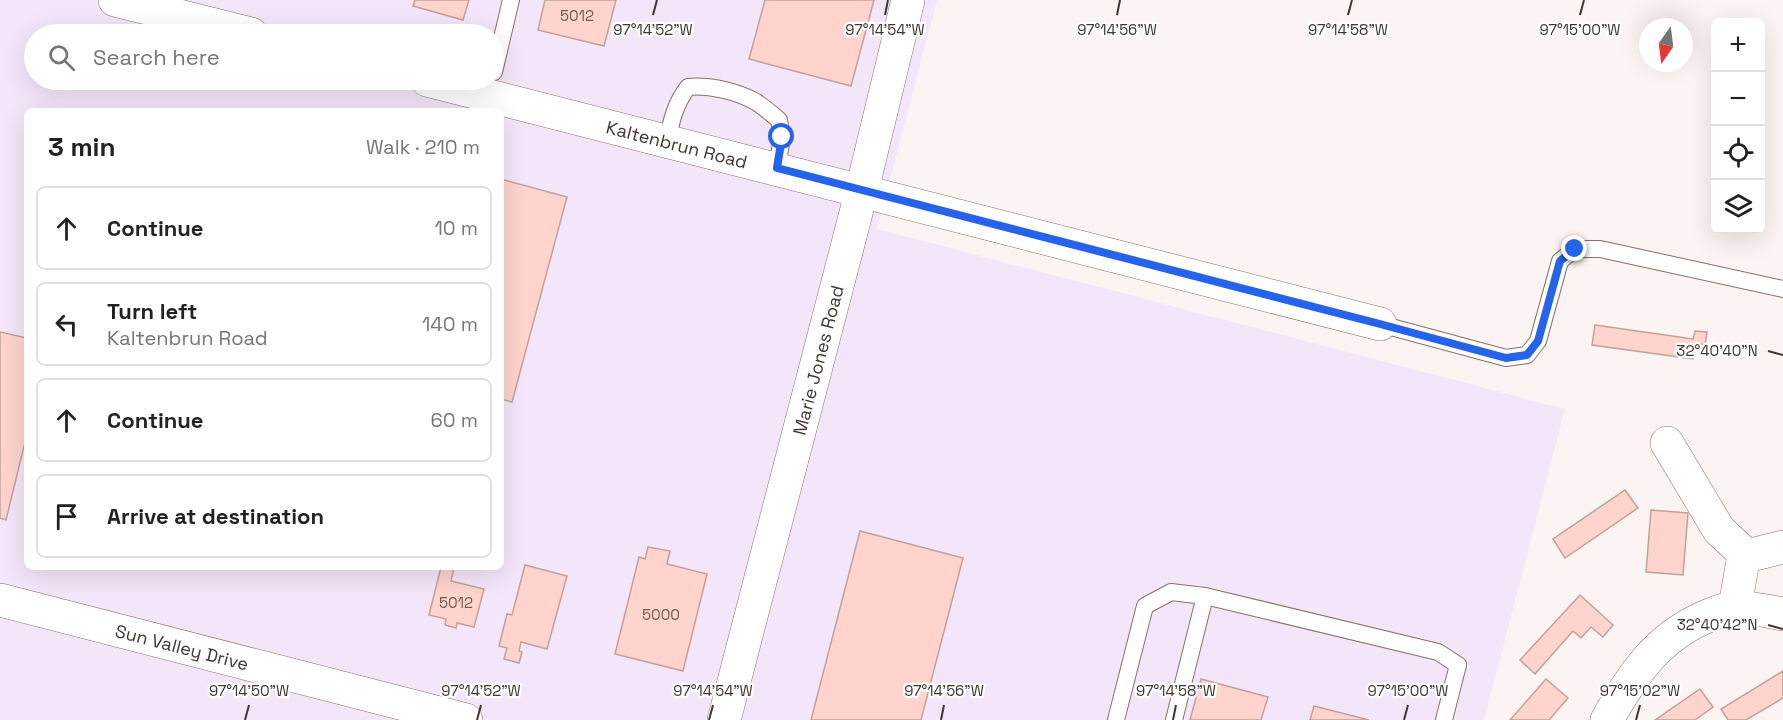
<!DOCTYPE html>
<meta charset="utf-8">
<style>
:root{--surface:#fff;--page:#f2f2f2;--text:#222;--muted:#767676;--line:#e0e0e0}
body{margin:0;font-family:"Space Grotesk",sans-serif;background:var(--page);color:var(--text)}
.controls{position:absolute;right:18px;top:18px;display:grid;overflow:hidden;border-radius:9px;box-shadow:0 6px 24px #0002}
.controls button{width:54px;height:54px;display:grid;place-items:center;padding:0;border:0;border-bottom:2px solid var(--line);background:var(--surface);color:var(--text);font:30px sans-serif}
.compass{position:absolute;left:1639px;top:18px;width:54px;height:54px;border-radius:50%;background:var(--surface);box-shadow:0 6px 24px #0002;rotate:194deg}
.stop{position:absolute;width:18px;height:18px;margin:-14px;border:4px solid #2563eb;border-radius:50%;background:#fff}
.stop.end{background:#2563eb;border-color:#fff;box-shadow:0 2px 6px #0008}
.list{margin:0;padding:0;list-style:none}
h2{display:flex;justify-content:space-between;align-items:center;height:78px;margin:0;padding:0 24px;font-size:26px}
h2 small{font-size:20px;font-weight:400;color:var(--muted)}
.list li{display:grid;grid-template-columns:39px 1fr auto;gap:18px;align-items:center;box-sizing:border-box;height:84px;margin:0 12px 12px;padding:0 12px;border:2px solid var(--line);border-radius:9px}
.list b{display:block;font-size:22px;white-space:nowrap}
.list p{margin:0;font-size:20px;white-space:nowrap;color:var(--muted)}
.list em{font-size:20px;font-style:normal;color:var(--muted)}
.icon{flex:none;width:33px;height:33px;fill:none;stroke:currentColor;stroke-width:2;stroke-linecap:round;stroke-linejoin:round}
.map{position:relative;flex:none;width:1783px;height:720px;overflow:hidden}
.search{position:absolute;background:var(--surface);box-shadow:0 6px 24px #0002;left:24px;top:24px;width:480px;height:66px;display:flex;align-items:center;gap:15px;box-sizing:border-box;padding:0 21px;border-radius:33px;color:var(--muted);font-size:22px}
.panel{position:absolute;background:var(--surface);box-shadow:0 6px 24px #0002;left:24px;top:108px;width:480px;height:462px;border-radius:9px}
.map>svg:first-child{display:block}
</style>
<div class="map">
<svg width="1783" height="720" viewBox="0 0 1783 720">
<rect width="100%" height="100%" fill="#fbf4f2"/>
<path fill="#f4e6fa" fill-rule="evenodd" d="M0 0H937L877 229 1565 409 1484 720H0ZM34 34H494V80H34ZM27 111H501V567H27Z"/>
<g fill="#fed4cd" stroke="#c4a09a" stroke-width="1.5">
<path d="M415 0H469L463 20 413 6Z"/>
<path d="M545 0H616L604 46 538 30Z"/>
<path d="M765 0H874L851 86 749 59Z"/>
<path d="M501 179 567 197 512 402 501 399Z"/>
<path d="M1595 325 1693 339 1695 331 1707 332 1705 345 1696 343 1693 359 1592 345Z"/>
<path d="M0 332 27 338V434L6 520 0 518Z"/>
<path d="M1625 490 1638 508 1565 558 1553 539Z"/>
<path d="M1651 510 1688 513 1683 575 1646 572Z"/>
<path d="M860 531 963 558 921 720H811Z"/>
<path d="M648 547 670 551 667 564 707 574 683 671 615 654 639 557 645 559Z"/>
<path d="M525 565 567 576 547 649 521 642 519 651 522 652 519 663 504 659 507 648 499 646 507 614 512 615Z"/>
<path d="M441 567 454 568 451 581 484 589 474 627 457 623 456 628 445 625 446 619 429 615Z"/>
<path d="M1580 595 1613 625 1603 637 1591 627 1581 638 1573 631 1535 674 1520 660Z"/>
<path d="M1783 671V698L1746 720H1728L1721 709Z"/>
<path d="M1201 679 1268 697 1261 720H1190Z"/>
<path d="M1546 679 1568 698 1549 720H1510Z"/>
<path d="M1700 689 1713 707 1695 720H1655Z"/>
<path d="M1314 706 1369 720H1310Z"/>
</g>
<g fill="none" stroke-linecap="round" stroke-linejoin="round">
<g stroke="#8e6f64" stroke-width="18">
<g id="service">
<path d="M494 72 511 0"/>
<path d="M668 140C671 121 675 104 688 87 709 85 737 91 756 102 764 107 772 114 779 120L782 137 777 168"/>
<path d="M1380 324 1506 358 1527 355 1538 341 1560 261 1575 249H1600L1783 289"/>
<path d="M1116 720 1145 606 1171 592 1205 596"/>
<path d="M1174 720 1205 596 1438 652 1458 665 1444 720"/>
</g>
</g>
<g stroke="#8e6f64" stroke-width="34">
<g id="minor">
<path d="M115 0 251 34"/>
<path id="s1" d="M427 80 1380 324"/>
<path d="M1667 443 1719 530 1747 556"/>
<path id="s2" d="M0 600 466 720"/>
<path d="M1735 607 1742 566 1747 556 1783 547"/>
<path id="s3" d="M724 720 862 190 908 0"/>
<path d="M1607 720C1631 677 1656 639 1703 618 1712 614 1723 609 1733 608 1744 606 1771 612 1783 614"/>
</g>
</g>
<use href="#service" stroke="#fff" stroke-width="16"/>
<use href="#minor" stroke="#fff" stroke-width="33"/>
</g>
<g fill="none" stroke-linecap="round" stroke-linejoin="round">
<path stroke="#2563eb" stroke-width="8" d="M782 137 777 168 1380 324 1506 358 1527 355 1538 341 1560 261 1575 249"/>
</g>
<path fill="none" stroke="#42342f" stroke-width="2" d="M653 15 657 0M885 15 888 0M1117 15 1120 0M1348 15 1352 0M1580 15 1584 0M1768 351 1783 355M1768 625 1783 629M245 720 249 705M477 720 481 705M709 720 713 705M941 720 944 705M1173 720 1176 705M1404 720 1408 705M1636 720 1640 705"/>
<g text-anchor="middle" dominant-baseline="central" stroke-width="4.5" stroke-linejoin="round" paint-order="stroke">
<g font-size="15" fill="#715c56">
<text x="577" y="15">5012</text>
<text x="456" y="602">5012</text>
<text x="661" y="614">5000</text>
</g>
<g font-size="18" fill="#42342f" stroke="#fff">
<text stroke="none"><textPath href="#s1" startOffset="258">Kaltenbrun Road</textPath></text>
<text stroke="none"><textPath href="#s3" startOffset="372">Marie Jones Road</textPath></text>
<text stroke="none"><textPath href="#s2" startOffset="188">Sun Valley Drive</textPath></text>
</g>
</g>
<g font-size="15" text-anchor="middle" fill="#42342f" stroke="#fff" stroke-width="4.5" stroke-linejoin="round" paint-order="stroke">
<text x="653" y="35">97°14'52"W</text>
<text x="885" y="35">97°14'54"W</text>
<text x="1117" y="35">97°14'56"W</text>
<text x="1348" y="35">97°14'58"W</text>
<text x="1580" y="35">97°15'00"W</text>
<text x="1717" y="356">32°40'40"N</text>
<text x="1717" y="630">32°40'42"N</text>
<text x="249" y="696">97°14'50"W</text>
<text x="481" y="696">97°14'52"W</text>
<text x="713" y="696">97°14'54"W</text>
<text x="944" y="696">97°14'56"W</text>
<text x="1176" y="696">97°14'58"W</text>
<text x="1408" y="696">97°15'00"W</text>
<text x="1640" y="696">97°15'02"W</text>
</g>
</svg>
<div class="controls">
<button>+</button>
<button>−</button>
<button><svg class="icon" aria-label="locate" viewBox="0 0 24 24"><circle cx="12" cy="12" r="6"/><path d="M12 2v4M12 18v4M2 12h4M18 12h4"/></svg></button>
<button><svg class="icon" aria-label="layers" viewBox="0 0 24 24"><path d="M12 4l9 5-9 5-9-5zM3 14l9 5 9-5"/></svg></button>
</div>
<svg class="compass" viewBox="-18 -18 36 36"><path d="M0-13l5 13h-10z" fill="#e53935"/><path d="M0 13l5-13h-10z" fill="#767676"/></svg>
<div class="stop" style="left:782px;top:137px"></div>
<div class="stop end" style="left:1575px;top:249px"></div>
<div class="search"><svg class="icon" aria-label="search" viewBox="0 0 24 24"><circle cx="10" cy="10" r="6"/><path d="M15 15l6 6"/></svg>Search here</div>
<section class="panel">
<h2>3 min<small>Walk · 210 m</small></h2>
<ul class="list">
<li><svg class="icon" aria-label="ahead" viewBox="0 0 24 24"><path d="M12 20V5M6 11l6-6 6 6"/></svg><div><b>Continue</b></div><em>10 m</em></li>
<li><svg class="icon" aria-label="left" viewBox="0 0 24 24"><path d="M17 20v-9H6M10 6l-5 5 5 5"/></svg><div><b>Turn left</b><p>Kaltenbrun Road</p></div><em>140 m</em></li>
<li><svg class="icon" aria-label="ahead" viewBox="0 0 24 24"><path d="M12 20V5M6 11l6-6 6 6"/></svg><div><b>Continue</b></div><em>60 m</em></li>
<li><svg class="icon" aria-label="arrive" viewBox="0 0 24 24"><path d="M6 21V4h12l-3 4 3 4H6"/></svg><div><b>Arrive at destination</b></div></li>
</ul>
</section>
</div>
